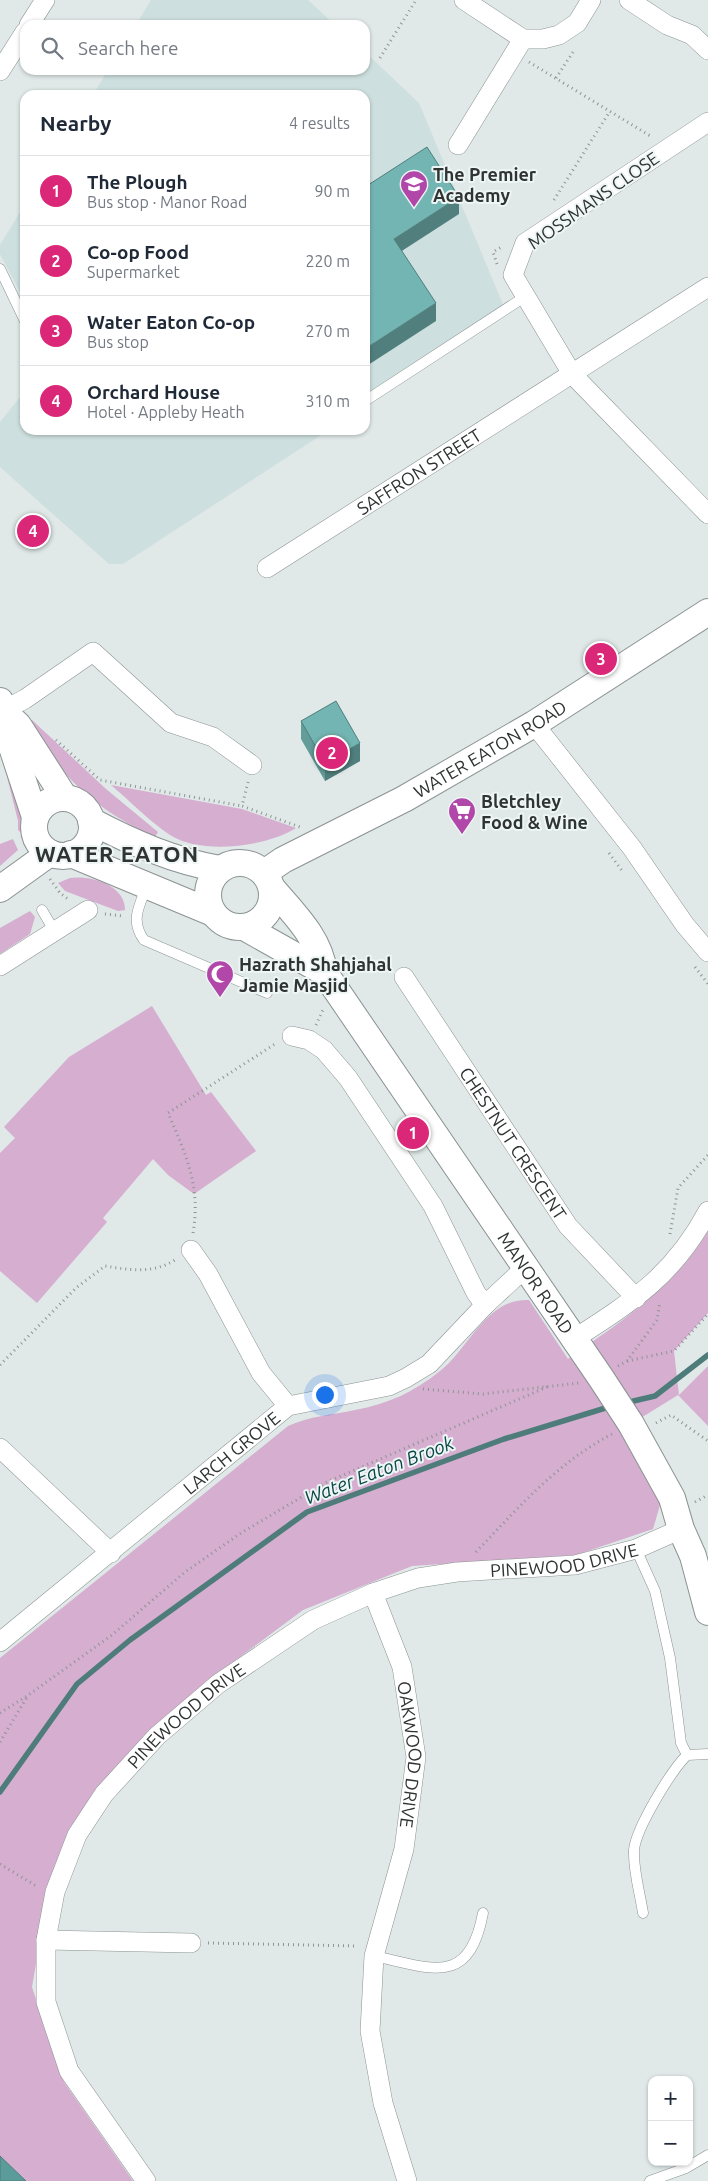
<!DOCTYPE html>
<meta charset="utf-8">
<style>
:root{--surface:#fff;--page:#f6f6f7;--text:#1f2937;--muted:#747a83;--line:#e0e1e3;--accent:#db2777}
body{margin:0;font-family:Ubuntu,sans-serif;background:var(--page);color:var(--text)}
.controls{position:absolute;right:15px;bottom:15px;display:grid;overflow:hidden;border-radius:10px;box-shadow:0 1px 4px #0004}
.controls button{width:45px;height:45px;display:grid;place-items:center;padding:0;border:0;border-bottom:1px solid var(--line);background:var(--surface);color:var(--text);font:25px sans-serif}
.you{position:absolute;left:324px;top:1394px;width:18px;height:18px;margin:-12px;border:4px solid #fff;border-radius:50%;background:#1a73e8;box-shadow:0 0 0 8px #1a73e833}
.badge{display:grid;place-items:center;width:32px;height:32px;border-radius:50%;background:var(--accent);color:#fff;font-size:16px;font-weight:700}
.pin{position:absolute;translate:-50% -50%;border:2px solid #fff;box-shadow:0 1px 5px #0006}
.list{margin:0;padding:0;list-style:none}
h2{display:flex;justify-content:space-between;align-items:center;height:65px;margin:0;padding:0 20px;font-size:21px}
h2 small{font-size:16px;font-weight:400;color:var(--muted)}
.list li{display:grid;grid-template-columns:32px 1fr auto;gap:15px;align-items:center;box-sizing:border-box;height:70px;padding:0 20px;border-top:1px solid var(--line)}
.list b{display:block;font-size:19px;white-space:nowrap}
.list p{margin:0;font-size:16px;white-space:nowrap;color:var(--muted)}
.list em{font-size:16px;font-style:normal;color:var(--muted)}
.icon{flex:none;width:28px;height:28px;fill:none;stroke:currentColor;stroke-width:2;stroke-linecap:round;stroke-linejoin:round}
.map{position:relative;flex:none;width:708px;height:2181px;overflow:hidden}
.search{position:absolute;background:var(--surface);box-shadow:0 1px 4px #0004;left:20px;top:20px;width:350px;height:55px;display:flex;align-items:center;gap:12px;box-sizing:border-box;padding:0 18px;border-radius:15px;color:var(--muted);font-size:19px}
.panel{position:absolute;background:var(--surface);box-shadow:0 1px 4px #0004;left:20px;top:90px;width:350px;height:345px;border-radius:15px}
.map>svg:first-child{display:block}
</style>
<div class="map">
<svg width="708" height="2181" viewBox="0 0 708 2181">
<rect width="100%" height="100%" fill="#e0e8e8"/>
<g fill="#cddfde">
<path d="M151 0H308L335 25H136Z"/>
<path d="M365 52 419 103 507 314 365 406V95H93L108 70H365Z"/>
<path d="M25 204V302L0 254V245Z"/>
<path d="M25 391V430H329L123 564H109L0 467V422Z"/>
</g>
<g fill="#d5aed0">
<path d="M32 720 106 789 158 832 155 837C95 809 64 780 29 724Z"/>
<path d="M0 748 27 822 22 834 18 830V821Z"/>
<path d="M111 785 242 809 296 828C266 847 201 855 170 835 149 821 130 801 111 785Z"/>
<path d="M13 839 18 850 0 866V844Z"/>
<path d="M70 878C91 875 125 885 125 910L118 911 65 891 58 883Z"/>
<path d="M30 911 35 917 30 934 0 954V928Z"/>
<path d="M152 1006 206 1095 211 1092 256 1151 194 1194 168 1175 153 1159 103 1218 107 1222 37 1303 0 1271V1153L15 1138 4 1127 69 1057Z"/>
<path d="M708 1231V1313L674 1351 679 1395 708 1366V1426L678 1395 631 1424 660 1505 653 1529 576 1555 412 1566 303 1610 224 1669 149 1733 48 1895 32 1987 64 2082 133 2181H26L0 2156V1658L288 1426C310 1416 332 1415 355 1410 388 1404 414 1392 440 1371 469 1349 486 1298 529 1300L568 1359C620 1322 675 1287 708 1231Z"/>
</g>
<path fill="#5b9c9a" stroke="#4e7c7b" d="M0 2156 26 2181H0Z"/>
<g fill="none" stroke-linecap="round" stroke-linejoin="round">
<g stroke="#4e7c7b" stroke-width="5.5">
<path d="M625 1403 655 1396 708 1355"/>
<path d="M0 1792 77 1684 130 1640 307 1512 504 1439 612 1406"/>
</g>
<g stroke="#8b9392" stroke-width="11">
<g id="lane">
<path d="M0 269 25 321"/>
<path d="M365 401 526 296"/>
<path d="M147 886C139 906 130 921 144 940L267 993"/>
<path d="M42 910 55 932"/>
<path d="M636 1549 655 1591 670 1658 681 1743 687 1755"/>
<path d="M643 1913C640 1893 633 1870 634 1850 636 1828 671 1771 687 1755L708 1754"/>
<path d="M374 1956C431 1968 469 1988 483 1913"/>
<path d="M650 2181 686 2168 708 2155"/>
</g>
</g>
<g stroke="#8b9392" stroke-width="20">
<g id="street">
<path d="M464 0 523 39H543L559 35 577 23 591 0"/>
<path d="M629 0 667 25 692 35 708 50"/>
<path d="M29 25 45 0"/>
<path d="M0 71 25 32"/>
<path d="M708 122 525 243 513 275 572 374 708 514"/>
<path d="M458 145 523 39"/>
<path id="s1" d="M267 568 708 287"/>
<path d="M4 710 25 699 93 652 171 723 213 737 252 765"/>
<path d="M534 724 632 848 685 925 708 952"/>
<path d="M0 966 88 910"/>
<path id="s2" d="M404 977 568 1226 636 1298"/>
<path d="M292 1036 309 1040 324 1050 348 1078 433 1206 476 1293 485 1305"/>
<path d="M191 1250 208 1274 261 1373 288 1406"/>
<path d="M574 1339C633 1301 674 1275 708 1211"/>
<path d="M0 1448 111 1553"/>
<path id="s3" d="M373 1593 402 1667 416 1757 404 1849 374 1956 370 2031 383 2103 407 2181"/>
<path id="s4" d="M0 1642 288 1406 389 1386 406 1378 429 1364 485 1305 525 1268"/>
<path d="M46 1940 191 1943"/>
<path id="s5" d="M146 2181 69 2071 46 2002V1940L55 1892 77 1835 104 1794 157 1736 218 1684 313 1620 373 1593 418 1578 457 1572 575 1565 636 1549 681 1529"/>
</g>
</g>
<g stroke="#8b9392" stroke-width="28">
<g id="secondary">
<path d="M0 701 6 714 18 725 65 798"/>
<path d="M4 723 35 817"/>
<circle cx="63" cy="827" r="29"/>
<path d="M91 821C133 843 174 861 220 869"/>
<path d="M71 854 213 913"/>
<circle cx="240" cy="895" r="32"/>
<path id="s6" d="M264 873 283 860 404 799 534 724 708 612"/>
<path d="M272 888C293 913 320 938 324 972"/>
<path d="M0 889 50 853"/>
<path id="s7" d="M244 927 324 972 601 1378 631 1424 672 1498 681 1529 693 1556 708 1612"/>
</g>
</g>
<g stroke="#8e9494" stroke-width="3" stroke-dasharray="1 4" stroke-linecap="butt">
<path d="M380 58 416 0"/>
<path d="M529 62 652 137"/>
<path d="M556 78 575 49"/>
<path d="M554 200 610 111"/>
<path d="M497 264 493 252 503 246"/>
<path d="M56 740 100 780 242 806"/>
<path d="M248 782 242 806 300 827"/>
<path d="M609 853 623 872"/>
<path d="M50 879 60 893 69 900"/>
<path d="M105 914 123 916"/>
<path d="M695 967 708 984"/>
<path d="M316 1025 323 1010"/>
<path d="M193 1233C201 1187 186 1154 168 1113L275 1044"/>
<path d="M670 1234 678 1188 708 1155"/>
<path d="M627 1361 674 1351 708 1314"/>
<path d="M0 1365 76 1288 105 1266C129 1270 153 1274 175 1260"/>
<path d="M618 1366 627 1361 657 1320 660 1302"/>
<path d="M423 1389 483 1394 579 1383"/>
<path d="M656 1423 671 1415 708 1441"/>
<path d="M695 1502 708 1495"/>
<path d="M476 1552C519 1507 557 1463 612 1434"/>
<path d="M0 1713 27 1696 112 1635 185 1572 241 1533 327 1482 547 1387"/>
<path d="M0 1742 27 1697"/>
<path d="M0 1864 38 1887"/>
<path d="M208 1943 357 1946"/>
</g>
<use href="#lane" stroke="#fff" stroke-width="10"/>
<use href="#street" stroke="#fff" stroke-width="19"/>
<use href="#secondary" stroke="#fff" stroke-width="26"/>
</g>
<path fill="#639c99" d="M301 721 360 761 325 781 301 739Z"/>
<g fill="#507f7d">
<path d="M459 197V214L394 256V239Z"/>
<path d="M436 303V321L365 367V349Z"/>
<path d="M360 743V761L325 781V763Z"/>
</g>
<g fill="#73b5b2" stroke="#507f7d">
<path d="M427 147 459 197 394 239 436 303 365 349V187Z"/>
<path d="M336 701 360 743 325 763 301 721Z"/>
</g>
<defs>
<g id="school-pin" transform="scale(1.4375)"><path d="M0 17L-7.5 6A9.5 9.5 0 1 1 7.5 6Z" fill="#b147a9" stroke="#edf6f5"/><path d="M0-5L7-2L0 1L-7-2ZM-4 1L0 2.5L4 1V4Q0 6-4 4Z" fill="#fff"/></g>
<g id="supermarket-pin" transform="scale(1.4375)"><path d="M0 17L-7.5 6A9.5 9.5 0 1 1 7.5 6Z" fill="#b147a9" stroke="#edf6f5"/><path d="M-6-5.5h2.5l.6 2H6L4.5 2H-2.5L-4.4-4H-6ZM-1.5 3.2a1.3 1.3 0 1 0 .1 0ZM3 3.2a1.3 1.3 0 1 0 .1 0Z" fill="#fff"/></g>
<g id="mosque-pin" transform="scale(1.4375)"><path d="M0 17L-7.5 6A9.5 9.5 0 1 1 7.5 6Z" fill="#b147a9" stroke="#edf6f5"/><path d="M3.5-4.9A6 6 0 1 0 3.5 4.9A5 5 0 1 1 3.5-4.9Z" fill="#fff"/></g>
</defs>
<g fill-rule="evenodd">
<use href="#school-pin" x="414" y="184"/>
<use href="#supermarket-pin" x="462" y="811"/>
<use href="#mosque-pin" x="220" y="974"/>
</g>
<g text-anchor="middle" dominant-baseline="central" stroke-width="4" stroke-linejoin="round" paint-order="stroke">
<g font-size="18" font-weight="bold" fill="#2f3332" stroke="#edf6f5" text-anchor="start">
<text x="433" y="174">The Premier<tspan x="433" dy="21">Academy</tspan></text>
<text x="481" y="801">Bletchley<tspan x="481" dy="21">Food &amp; Wine</tspan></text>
<text x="239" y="964">Hazrath Shahjahal<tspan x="239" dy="21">Jamie Masjid</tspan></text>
</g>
<g font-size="18" fill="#2f3332" stroke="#edf6f5">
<text transform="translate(593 200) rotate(-35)">MOSSMANS CLOSE</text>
<text stroke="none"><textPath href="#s1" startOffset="180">SAFFRON STREET</textPath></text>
<text stroke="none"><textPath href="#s6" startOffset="258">WATER EATON ROAD</textPath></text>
<text stroke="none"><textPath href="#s2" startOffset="199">CHESTNUT CRESCENT</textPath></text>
<text stroke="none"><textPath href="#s7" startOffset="468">MANOR ROAD</textPath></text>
<text stroke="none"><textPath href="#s4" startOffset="299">LARCH GROVE</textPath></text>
<text stroke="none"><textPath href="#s5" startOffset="962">PINEWOOD DRIVE</textPath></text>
<text stroke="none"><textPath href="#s5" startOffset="542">PINEWOOD DRIVE</textPath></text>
<text stroke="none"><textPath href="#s3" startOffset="168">OAKWOOD DRIVE</textPath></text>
</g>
<g font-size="19" font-style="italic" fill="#0a4846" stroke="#edf6f5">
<text transform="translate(379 1470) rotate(-21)">Water Eaton Brook</text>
</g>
<g font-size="22" font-weight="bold" letter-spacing="1" fill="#2f3332" stroke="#edf6f5">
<text x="117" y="853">WATER EATON</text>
</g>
</g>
</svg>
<div class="controls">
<button>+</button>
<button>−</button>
</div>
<div class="you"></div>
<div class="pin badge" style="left:413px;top:1133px">1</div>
<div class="pin badge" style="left:332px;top:753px">2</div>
<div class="pin badge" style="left:601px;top:659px">3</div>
<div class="pin badge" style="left:33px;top:531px">4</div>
<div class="search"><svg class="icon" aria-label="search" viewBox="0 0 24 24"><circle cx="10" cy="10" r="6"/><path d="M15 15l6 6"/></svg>Search here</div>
<section class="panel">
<h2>Nearby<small>4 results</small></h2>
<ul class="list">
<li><span class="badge">1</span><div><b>The Plough</b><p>Bus stop · Manor Road</p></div><em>90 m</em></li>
<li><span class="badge">2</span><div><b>Co-op Food</b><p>Supermarket</p></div><em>220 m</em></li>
<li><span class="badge">3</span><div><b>Water Eaton Co-op</b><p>Bus stop</p></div><em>270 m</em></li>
<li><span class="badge">4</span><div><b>Orchard House</b><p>Hotel · Appleby Heath</p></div><em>310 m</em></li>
</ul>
</section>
</div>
